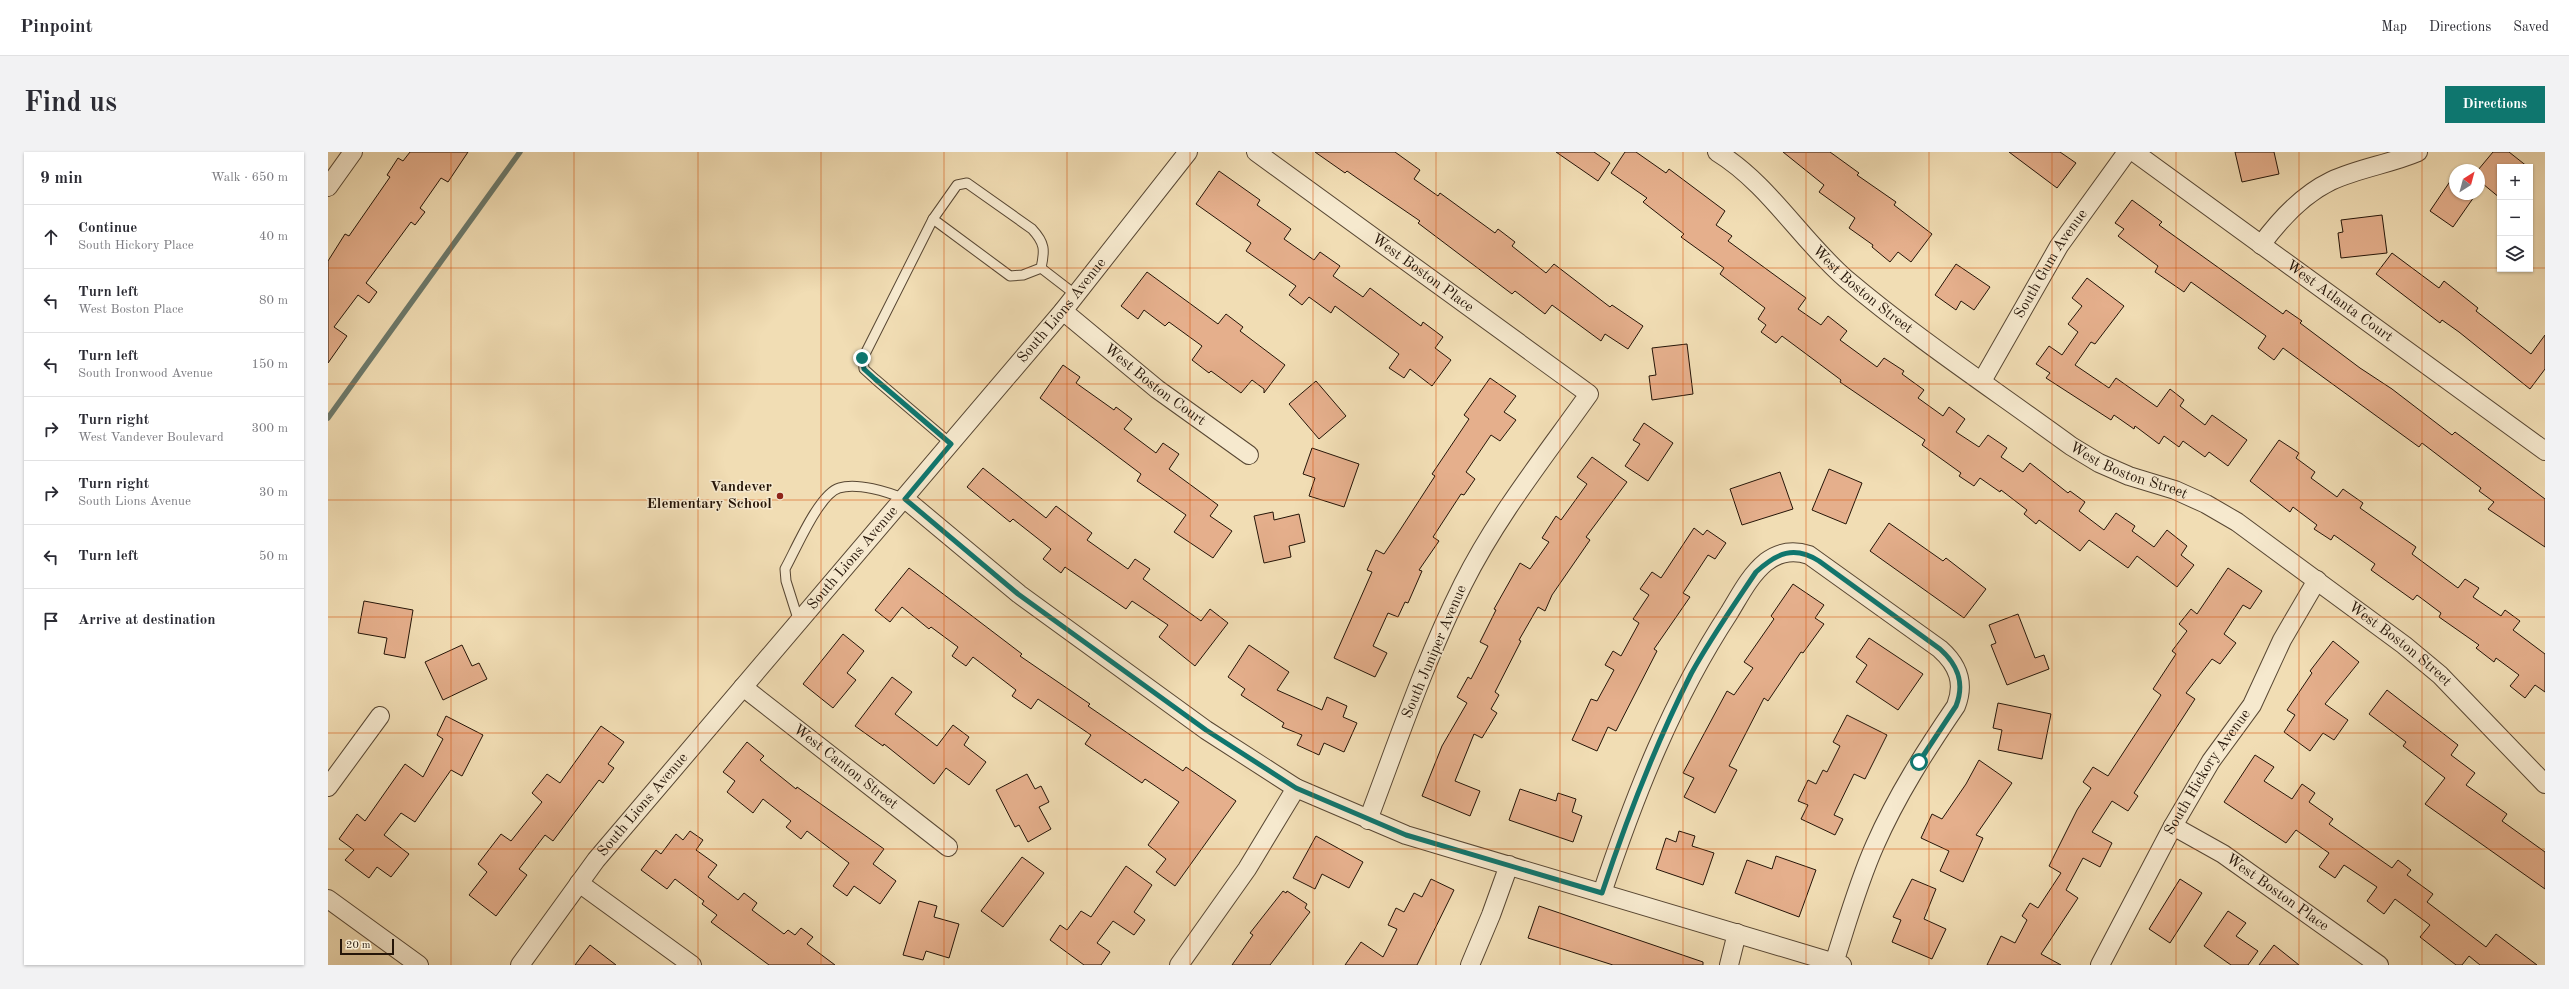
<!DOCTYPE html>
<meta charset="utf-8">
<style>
:root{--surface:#fff;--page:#f2f2f3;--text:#2b2b33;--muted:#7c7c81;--line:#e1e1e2;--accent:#0f766e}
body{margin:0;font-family:"Old Standard TT",serif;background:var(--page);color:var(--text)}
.controls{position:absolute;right:12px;top:12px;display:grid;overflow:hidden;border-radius:0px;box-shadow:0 1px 3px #0004}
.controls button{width:36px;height:36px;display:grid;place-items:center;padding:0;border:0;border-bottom:1px solid var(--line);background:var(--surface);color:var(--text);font:20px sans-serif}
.compass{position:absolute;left:2121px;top:12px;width:36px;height:36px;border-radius:50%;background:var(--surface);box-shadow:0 1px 3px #0004;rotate:36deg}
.scale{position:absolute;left:12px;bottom:10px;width:54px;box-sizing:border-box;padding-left:4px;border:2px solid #251508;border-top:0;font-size:11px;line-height:14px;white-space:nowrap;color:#251508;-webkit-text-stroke:3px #f6e9ce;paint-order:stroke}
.stop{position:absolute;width:12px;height:12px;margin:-9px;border:3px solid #0f766e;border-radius:50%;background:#fff}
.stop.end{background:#0f766e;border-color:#fff;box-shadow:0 1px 4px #0008}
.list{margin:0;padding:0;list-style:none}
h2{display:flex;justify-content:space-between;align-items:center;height:52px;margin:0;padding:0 16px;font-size:17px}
h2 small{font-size:13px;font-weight:400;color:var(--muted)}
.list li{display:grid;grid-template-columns:26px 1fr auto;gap:12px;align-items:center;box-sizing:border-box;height:64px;padding:0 16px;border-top:1px solid var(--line)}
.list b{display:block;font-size:15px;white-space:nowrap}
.list p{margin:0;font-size:13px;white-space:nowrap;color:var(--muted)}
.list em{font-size:13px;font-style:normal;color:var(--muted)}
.icon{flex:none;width:22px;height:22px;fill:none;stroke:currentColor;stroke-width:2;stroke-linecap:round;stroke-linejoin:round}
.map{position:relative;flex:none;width:2217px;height:813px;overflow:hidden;border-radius:0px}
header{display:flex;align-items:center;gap:24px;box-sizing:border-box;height:56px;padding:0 20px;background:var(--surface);border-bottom:1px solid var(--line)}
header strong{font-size:19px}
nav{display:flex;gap:22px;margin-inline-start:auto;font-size:14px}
.intro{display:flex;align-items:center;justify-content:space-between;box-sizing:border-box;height:96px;padding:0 24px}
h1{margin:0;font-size:28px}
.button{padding:10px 18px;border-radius:0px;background:var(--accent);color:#fff;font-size:14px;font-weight:700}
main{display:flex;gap:24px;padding:0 24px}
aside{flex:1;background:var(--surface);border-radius:0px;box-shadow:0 1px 3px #0004}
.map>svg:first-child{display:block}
</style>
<header>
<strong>Pinpoint</strong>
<nav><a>Map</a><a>Directions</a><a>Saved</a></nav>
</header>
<div class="intro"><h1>Find us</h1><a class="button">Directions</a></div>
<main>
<aside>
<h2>9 min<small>Walk · 650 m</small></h2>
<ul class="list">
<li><svg class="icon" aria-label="ahead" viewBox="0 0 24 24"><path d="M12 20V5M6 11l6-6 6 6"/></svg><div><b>Continue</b><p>South Hickory Place</p></div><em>40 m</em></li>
<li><svg class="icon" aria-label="left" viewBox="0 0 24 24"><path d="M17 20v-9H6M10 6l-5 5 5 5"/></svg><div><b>Turn left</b><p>West Boston Place</p></div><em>80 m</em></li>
<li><svg class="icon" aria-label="left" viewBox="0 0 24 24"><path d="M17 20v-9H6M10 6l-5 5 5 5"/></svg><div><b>Turn left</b><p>South Ironwood Avenue</p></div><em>150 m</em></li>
<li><svg class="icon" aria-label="right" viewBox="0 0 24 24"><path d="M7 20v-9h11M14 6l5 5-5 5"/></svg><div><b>Turn right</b><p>West Vandever Boulevard</p></div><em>300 m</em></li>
<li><svg class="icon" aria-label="right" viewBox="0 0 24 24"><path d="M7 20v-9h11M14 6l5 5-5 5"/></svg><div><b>Turn right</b><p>South Lions Avenue</p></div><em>30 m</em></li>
<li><svg class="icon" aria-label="left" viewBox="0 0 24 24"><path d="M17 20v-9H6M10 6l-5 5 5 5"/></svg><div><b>Turn left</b></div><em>50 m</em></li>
<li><svg class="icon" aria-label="arrive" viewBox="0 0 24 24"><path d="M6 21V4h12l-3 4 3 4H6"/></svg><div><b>Arrive at destination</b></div></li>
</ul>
</aside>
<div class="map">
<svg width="2217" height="813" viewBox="0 0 2217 813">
<rect width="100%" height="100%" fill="#f1ddb4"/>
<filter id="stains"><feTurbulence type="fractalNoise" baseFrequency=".005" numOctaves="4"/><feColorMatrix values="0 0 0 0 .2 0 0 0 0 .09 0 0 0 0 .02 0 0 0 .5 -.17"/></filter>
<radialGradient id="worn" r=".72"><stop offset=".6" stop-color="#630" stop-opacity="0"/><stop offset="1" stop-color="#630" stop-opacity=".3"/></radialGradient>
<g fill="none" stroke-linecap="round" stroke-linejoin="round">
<path stroke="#6c796b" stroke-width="5.5" d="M0 266 192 0"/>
</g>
<g fill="#e5af8c" stroke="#251508">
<path d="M82 0H140L120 30 113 26 92 56 97 60 87 73 83 70 38 131 49 140 41 151 30 143 6 175 19 184 0 211V109L17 82 21 84 62 25 59 23 70 6 75 9Z"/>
<path d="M987 0H1067L1092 18 1086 27 1110 44 1112 41 1167 81 1170 77 1187 90 1184 94 1218 121 1226 112 1282 155 1284 153 1315 174 1300 197 1277 182 1273 189 1224 153 1217 162 1187 139 1184 142 1090 71 1092 69 1029 26 1019 19 1017 21Z"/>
<path d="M1228 0H1266L1282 11 1270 29Z"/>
<path d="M1297 0H1308L1338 21 1341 17 1397 59 1388 73 1404 84 1400 89 1478 146 1470 157 1493 173 1500 164 1519 179 1512 188 1549 215 1556 206 1576 219 1574 222 1596 238 1590 246 1615 264 1621 255 1637 267 1628 280 1651 295 1660 283 1679 296 1673 305 1695 320 1702 311 1740 341 1742 339 1757 350 1751 359 1776 378 1788 361 1807 374 1804 379 1826 395 1839 378 1859 394 1853 403 1866 413 1849 435 1809 404 1800 416 1761 388 1752 399 1711 368 1708 372 1696 362 1699 358 1673 338 1672 340 1652 326 1646 334 1631 324 1633 321 1594 293 1597 288 1512 230 1513 228 1454 184 1448 191 1433 180 1438 173 1430 167 1437 156 1392 122 1396 116 1353 85 1356 82 1315 50 1319 46 1283 21Z"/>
<path d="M1455 0H1502L1531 21 1529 23 1568 50 1566 53 1604 82 1583 110 1570 100 1562 110 1544 95 1545 93 1521 76 1527 66 1491 40 1496 33Z"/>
<path d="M1681 0H1732L1748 11 1729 36Z"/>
<path d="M1907 0H1946L1951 22 1914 30Z"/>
<path d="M2165 0H2181L2200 15H2172V46L2155 32 2151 38 2150 18Z"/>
<path d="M891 19 932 48 929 53 963 77 956 87 986 108 992 100 1012 114 1005 124 1035 145 1042 136 1093 174 1095 170 1115 185 1107 196 1123 208 1104 234 1082 217 1076 226 1061 216 1071 202 1007 154 1003 161 981 145 974 153 961 143 968 134 918 99 923 91 868 52Z"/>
<path d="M2123 28 2127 31V42H2148L2125 75 2102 59Z"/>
<path d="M1804 48 1834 70 1831 73 1955 162 1958 158 1974 169 1972 171 2032 216 2064 237 2124 283 2127 280 2217 347V395L2160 357 2166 350 2151 339 2153 336 2094 291 2091 295 1955 196 1946 208 1930 196 1938 184 1863 130 1856 140 1827 120 1830 114 1790 84 1796 77 1787 71Z"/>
<path d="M2054 63 2059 101 2013 106 2010 81 2015 80 2013 68Z"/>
<path d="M2064 101 2111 136 2116 129 2150 156 2148 159 2203 202 2217 183V217L2202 237 2131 180 2114 168 2112 171 2048 122Z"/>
<path d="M1628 112 1662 135 1646 158 1633 149 1628 158 1607 143Z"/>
<path d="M819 120 890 172 898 162 915 175 912 179 957 213 936 241V237L924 228 913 241 883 219 881 221 864 208 874 194 841 170 837 174 816 158 810 167 793 154Z"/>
<path d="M1759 126 1796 154 1767 192 1763 190 1747 213 1781 236 1788 226 1829 255 1842 237 1856 248 1852 254 1877 273 1884 263 1919 288 1900 314 1881 300 1877 305 1855 289 1851 295 1836 284 1831 292 1807 274 1806 277 1786 263 1783 268 1718 226 1722 221 1708 212 1721 194 1734 203 1750 180 1740 172 1754 154 1744 146Z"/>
<path d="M1359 192 1365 242 1324 248 1321 224 1328 223 1324 196Z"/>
<path d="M735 213 752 225 748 231 786 258 788 255 804 267 796 277 828 301 835 291 851 302 841 317 890 353 882 364 904 379 885 406 846 380 858 363 809 329 813 322 712 246Z"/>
<path d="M1162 226 1188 244 1176 260 1188 268 1172 289 1163 283 1138 320 1147 327 1136 343 1133 342 1105 385 1111 389 1091 418 1094 419 1080 451 1077 450 1070 465 1060 461 1045 494 1059 501 1047 525 1006 506 1044 420 1039 418 1048 398 1056 402 1072 378 1107 324 1104 322 1141 267 1136 263Z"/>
<path d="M988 229 1018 264 991 287 961 252Z"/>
<path d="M1316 271 1345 291 1320 329 1297 314 1312 292 1305 288Z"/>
<path d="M1951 288 1971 301 1968 306 1987 320 1983 326 2009 345 2015 337 2035 351 2032 356 2088 395 2084 402 2130 436 2137 427 2151 436 2145 445 2173 464 2177 458 2192 469 2185 478 2217 502V540L2207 533 2197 546 2182 534 2191 523 2168 506 2166 510 2148 496 2151 493 2111 465 2113 461 2089 443 2085 448 2043 418 2047 412 2006 383 2003 388 1986 377 1989 373 1965 355 1962 360 1922 329Z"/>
<path d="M984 296 1031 312 1016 355 981 344 987 326 975 322Z"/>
<path d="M1264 305 1299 330 1258 385 1262 388 1224 443 1217 459 1210 455 1191 488 1193 489 1167 540 1171 543 1163 557 1169 561 1154 586 1146 582 1127 629 1152 639 1142 664 1094 644 1114 594 1139 551 1129 545 1140 525 1143 527 1160 494 1152 490 1168 458 1166 457 1192 411 1202 417 1221 390 1214 386 1228 364 1233 368 1259 332 1249 325Z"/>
<path d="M655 316 718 366 728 354 764 381 759 388 800 417 807 407 822 417 815 427 873 469 882 457 900 471 867 514 831 485 840 473 804 449 798 457 737 415 733 421 715 407 723 397 685 367 682 370 639 335Z"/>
<path d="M1501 317 1534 331 1518 372 1484 358Z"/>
<path d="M1452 320 1465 357 1414 373 1402 337Z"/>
<path d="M945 360 946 368 971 362 977 390 961 394 963 405 936 411 926 364Z"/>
<path d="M1561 371 1615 409 1618 406 1658 437 1636 466 1542 399Z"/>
<path d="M1366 376 1375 383 1379 378 1398 391 1387 407 1380 403 1355 441 1362 445 1326 497 1329 499 1288 579 1280 575 1269 599 1244 588 1263 547 1269 549 1286 518 1277 513 1285 499 1293 504 1311 471 1305 467 1321 443 1312 437 1324 420 1333 426Z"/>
<path d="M581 416 694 502 692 504 762 552 760 554 855 619 858 615 908 649 847 734 828 720 838 707 820 693 851 650 817 627 814 631 757 592 763 583 710 547 703 557 684 544 688 538 645 505 638 514 624 504 630 495 603 475 601 477 574 455 562 470 547 458Z"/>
<path d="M1900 416 1934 439 1922 457 1915 453 1896 482 1908 491 1892 512 1884 507 1858 541 1867 547 1806 641 1810 644 1800 659 1784 649 1764 680 1784 691 1772 715 1755 706 1738 738 1750 746 1713 802 1733 813H1659L1673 784 1687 791 1699 768 1694 764 1702 751 1710 756 1733 721 1721 714 1749 658 1763 636 1755 630 1765 615 1780 624 1833 543 1825 537 1848 502 1844 499 1859 479 1851 472 1863 457 1869 462Z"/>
<path d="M1465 432 1496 453 1487 466 1496 472 1475 501 1473 500 1440 549 1436 546 1401 614 1409 618 1387 661 1356 645 1366 626 1355 621 1399 539 1406 543 1425 516 1416 510 1446 467 1443 464Z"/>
<path d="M36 449 85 458 77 506 56 502 59 486 30 481Z"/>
<path d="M1690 462 1707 506 1716 503 1721 517 1679 533 1663 493 1668 491 1661 473Z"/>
<path d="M515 482 536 499 519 521 528 528 505 556 475 532Z"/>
<path d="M1541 486 1595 522 1570 558 1528 530 1539 513 1528 505Z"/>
<path d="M2005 489 2031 510 1997 552 2020 568 2006 588 1995 581 1982 599 1956 580 1967 563 1959 558 1984 521 1982 519Z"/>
<path d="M134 493 144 514 151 511 159 527 115 548 97 510Z"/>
<path d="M921 493 961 520 949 538 994 558 999 545 1019 554 1015 565 1029 571 1016 600 996 591 991 603 969 593 974 583 954 575 956 571 913 543 917 537 900 525Z"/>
<path d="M564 525 584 540 567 562 609 594 625 573 641 585 636 593 658 610 641 633 618 616 606 632 556 592 555 594 527 574Z"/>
<path d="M2059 538 2130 593 2123 603 2147 621 2138 633 2179 662 2174 669 2217 700V737L2097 652 2117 626 2075 594 2078 590 2041 562Z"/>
<path d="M1670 551 1723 562 1714 607 1670 598 1674 578 1665 576Z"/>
<path d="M1519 563 1559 583 1537 627 1526 622 1506 663 1515 667 1507 683 1473 667 1480 653 1470 649 1480 628 1488 632 1495 618 1499 620 1512 594 1505 590Z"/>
<path d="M118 564 155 583 134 624 123 618 87 670 73 661 56 683 81 702 63 725 49 715 41 726 17 708 26 698 11 687 29 662 37 669 77 612 95 625 115 587 109 583Z"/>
<path d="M273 574 296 590 280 612 286 616 275 631 271 628 225 689 217 683 191 717 199 723 168 764 141 743 159 720 150 712 173 682 183 689 214 650 204 641 219 622 232 631Z"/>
<path d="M419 590 436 604 432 608 468 637 469 635 556 697 545 712 568 729 552 752 526 734 519 744 505 734 521 711 479 679 473 687 458 675 463 669 435 647 425 661 399 640 407 629 395 620Z"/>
<path d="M1927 603 1946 615 1936 629 1964 647 1974 632 1987 641 1981 650 2005 667 2001 672 2064 716 2070 708 2083 718 2079 723 2105 742 2099 750 2158 795 2168 782 2209 813H2152L2141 804 2134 813H2128L2092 785 2102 773 2067 747 2056 762 2039 749 2049 735 2016 713 2007 726 1991 715 2001 701 1968 678 1958 691 1896 650Z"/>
<path d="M1651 608 1684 631 1648 683 1655 686 1635 730 1612 719 1621 699 1593 686 1604 662 1614 667 1638 632Z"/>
<path d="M699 622 707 637 713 634 721 650 711 655 723 677 700 690 691 673 687 675 668 638Z"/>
<path d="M1192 637 1228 649 1230 641 1248 647 1244 660 1254 664 1245 690 1181 668Z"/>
<path d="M362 679 375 688 368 698 389 713 380 725 410 748 416 741 429 751 424 758 456 782 460 778 467 783 473 776 485 785 479 792 507 813H441L383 770 389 763 374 752 376 749 347 727 339 737 313 718 328 698 333 702 348 682 355 688Z"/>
<path d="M1351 679 1367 684 1364 694 1386 701 1375 733 1328 717 1338 686 1348 690Z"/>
<path d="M988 684 1035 710 1021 736 994 722 987 737 965 726Z"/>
<path d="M1448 704 1488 718 1471 765 1407 741 1419 708 1444 717Z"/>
<path d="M694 705 716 721 675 775 653 759Z"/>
<path d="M798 714 824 733 806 760 817 768 806 783 785 769 769 791 782 800 773 813H756L722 788 732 773 739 778 753 759 763 765Z"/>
<path d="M1103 727 1126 738 1089 813H1017L1033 790 1055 805 1069 777 1060 773 1068 756 1076 760 1086 741 1094 745Z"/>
<path d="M1584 727 1608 737 1596 767 1618 777 1604 807 1564 790 1573 768 1565 765Z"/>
<path d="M1852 727 1874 741 1842 791 1821 777Z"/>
<path d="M955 739 958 741 959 739 979 752 977 756 982 760 942 813H904L925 783 922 781Z"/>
<path d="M591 749 609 754 606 765 631 772 621 806 598 799 595 808 575 803Z"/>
<path d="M1211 754 1375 810V813H1285L1200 786Z"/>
<path d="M1900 759 1918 771 1908 784 1930 799 1920 813H1903L1876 794Z"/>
<path d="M262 793 288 813H247Z"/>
<path d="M1946 793 1971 813H1931Z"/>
</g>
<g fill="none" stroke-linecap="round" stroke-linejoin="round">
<g stroke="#584733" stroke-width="11">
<g id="service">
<path d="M605 67 535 206 536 217 547 227 623 292"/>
<path d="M713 116 695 123 682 124 605 67 629 33 639 31 704 77C717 91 717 98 713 116L748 143"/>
<path d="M471 470 458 429 457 417C468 397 491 342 511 336 529 330 560 340 577 347"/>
</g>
</g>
<g stroke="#584733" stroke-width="20">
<g id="minor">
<path id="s1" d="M928 0 1261 242C1217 304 1169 364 1135 432 1097 508 1070 589 1040 668"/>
<path id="s2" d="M1389 0C1441 32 1472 87 1518 127 1589 187 1668 239 1743 294L1771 311 1801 324 1847 338 1878 352 1909 370 2076 493 2112 523 2217 632"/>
<path id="s3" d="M1806 0 2217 299"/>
<path d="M0 35 25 0"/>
<path d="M1933 93C1952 67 1974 43 2003 29 2031 16 2062 12 2090 0"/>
<path id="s4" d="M735 159 829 237 921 303"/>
<path id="s5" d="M1654 229 1731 94 1799 0"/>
<path d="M577 347 691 442 878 578 968 636 1078 683 1514 813"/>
<path id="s6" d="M415 535 620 695"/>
<path d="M0 635 52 564"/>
<path id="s7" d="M1845 674 1895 702 2051 813"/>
<path d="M251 731 364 813"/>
<path d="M1274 741C1307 643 1344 548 1401 461 1412 443 1422 423 1438 410 1451 400 1466 398 1481 403L1612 497C1630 513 1637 531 1628 554 1598 598 1569 643 1547 693 1530 731 1519 771 1506 811"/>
<path d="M0 747 91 813"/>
<path id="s8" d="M192 813 268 708 735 159 860 0"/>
<path d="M851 813 919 717 968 636"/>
<path d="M1142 813 1163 763 1181 713"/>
<path d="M1401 813 1409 781"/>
<path id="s9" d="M1772 813 1845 674 1883 609 1924 553 1954 488 1989 428"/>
</g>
</g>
<use href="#service" stroke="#f6e9ce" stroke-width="9"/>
<use href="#minor" stroke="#f6e9ce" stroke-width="18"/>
</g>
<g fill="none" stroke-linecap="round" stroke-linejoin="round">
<path stroke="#0f766e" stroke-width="5" d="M534 206 536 217 547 227 623 292 577 347 690 442 878 578 968 636 1078 683 1274 741C1299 666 1327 593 1363 522 1382 487 1406 453 1428 420 1449 401 1466 393 1491 409L1612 497C1630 513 1637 531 1628 554L1591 610"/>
</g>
<path fill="none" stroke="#d4520c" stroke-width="1" stroke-opacity="0.55" d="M123 0V813M246 0V813M370 0V813M493 0V813M616 0V813M739 0V813M862 0V813M985 0V813M1108 0V813M1232 0V813M1355 0V813M1478 0V813M1601 0V813M1724 0V813M1848 0V813M1971 0V813M2094 0V813M0 116H2172M2202 116H2217M0 232H2217M0 348H2217M0 465H2217M0 581H2217M0 697H2217"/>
<circle fill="#8f2418" stroke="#f6e9ce" stroke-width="1.5" cx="452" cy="344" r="4"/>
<g text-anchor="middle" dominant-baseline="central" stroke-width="3" stroke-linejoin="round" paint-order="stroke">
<g font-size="15" fill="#251508" stroke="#f6e9ce">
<text stroke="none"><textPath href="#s5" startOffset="136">South Gum Avenue</textPath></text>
<text stroke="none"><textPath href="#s1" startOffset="206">West Boston Place</textPath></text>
<text stroke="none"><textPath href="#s2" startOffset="201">West Boston Street</textPath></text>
<text stroke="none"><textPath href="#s3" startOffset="254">West Atlanta Court</textPath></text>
<text stroke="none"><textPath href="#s8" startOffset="850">South Lions Avenue</textPath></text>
<text stroke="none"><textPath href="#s4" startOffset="118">West Boston Court</textPath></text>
<text stroke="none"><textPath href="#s2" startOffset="525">West Boston Street</textPath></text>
<text stroke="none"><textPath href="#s8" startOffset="526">South Lions Avenue</textPath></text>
<text stroke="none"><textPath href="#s2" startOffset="849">West Boston Street</textPath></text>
<text transform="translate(1107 500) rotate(-67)">South Juniper Avenue</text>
<text stroke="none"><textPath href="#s6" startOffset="130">West Canton Street</textPath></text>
<text stroke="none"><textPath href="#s9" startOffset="221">South Hickory Avenue</textPath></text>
<text stroke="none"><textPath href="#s8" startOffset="202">South Lions Avenue</textPath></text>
<text stroke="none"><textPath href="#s7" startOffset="124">West Boston Place</textPath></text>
</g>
<g font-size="15" font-weight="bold" fill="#251508" stroke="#f6e9ce" text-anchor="end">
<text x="444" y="335">Vandever<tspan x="444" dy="17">Elementary School</tspan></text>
</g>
</g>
<rect width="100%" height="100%" filter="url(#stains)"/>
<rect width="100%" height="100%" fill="url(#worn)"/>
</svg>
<div class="controls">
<button>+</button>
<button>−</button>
<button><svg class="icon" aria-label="layers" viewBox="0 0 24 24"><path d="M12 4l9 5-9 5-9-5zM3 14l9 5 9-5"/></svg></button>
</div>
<svg class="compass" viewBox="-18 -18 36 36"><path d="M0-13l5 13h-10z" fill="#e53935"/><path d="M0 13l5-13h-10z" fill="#7c7c81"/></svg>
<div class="scale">20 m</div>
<div class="stop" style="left:1591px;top:610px"></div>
<div class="stop end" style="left:534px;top:206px"></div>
</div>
</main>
